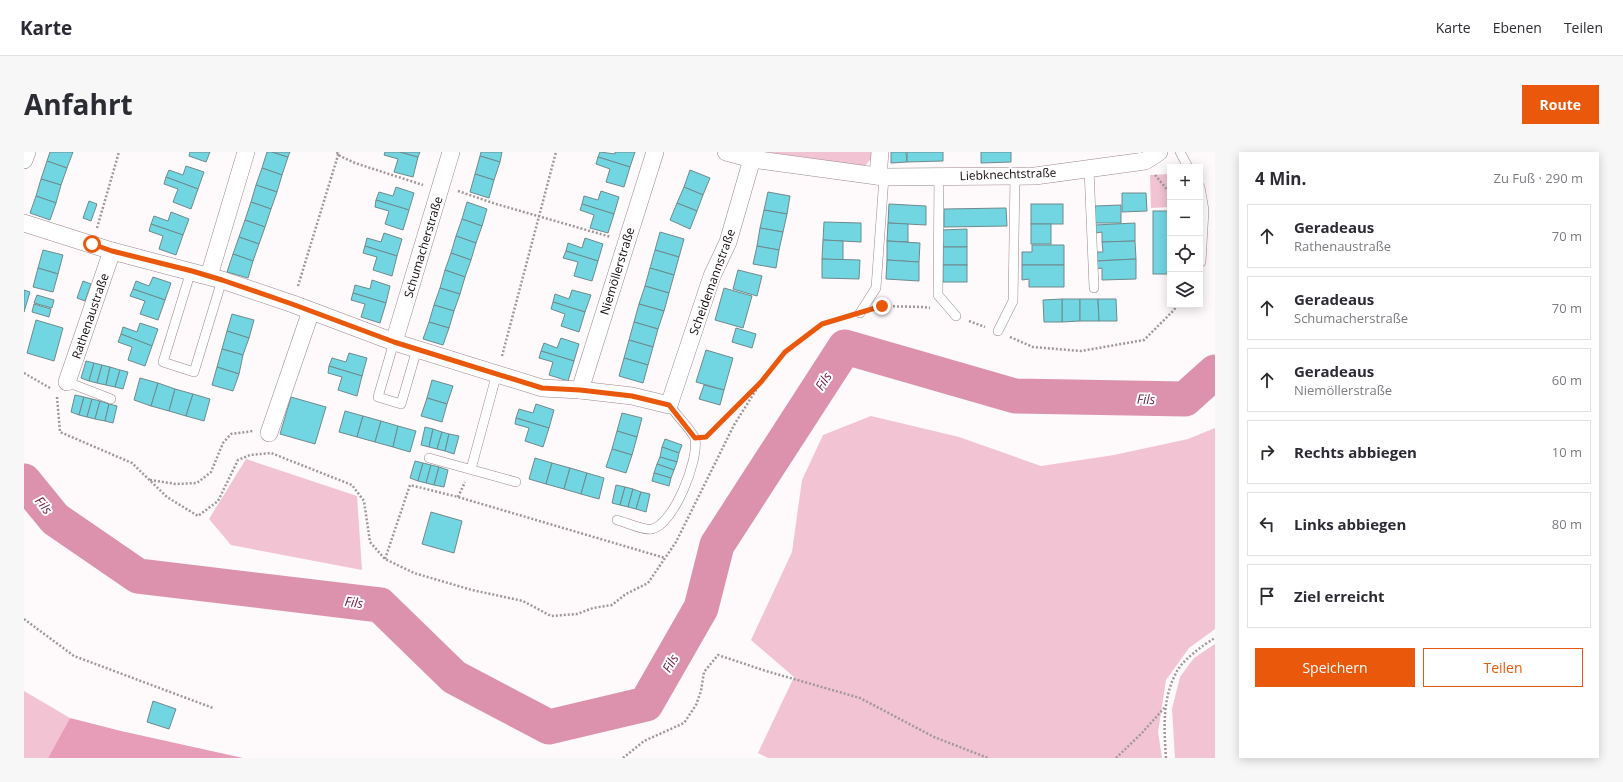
<!DOCTYPE html>
<html lang="de">
<meta charset="utf-8">
<style>
:root{--surface:#fff;--page:#f7f7f7;--text:#2b2b33;--muted:#7c7c81;--line:#e1e1e2;--accent:#ea580c}
body{margin:0;font-family:"Open Sans",sans-serif;background:var(--page);color:var(--text)}
.controls{position:absolute;right:12px;top:12px;display:grid;overflow:hidden;border-radius:0px;box-shadow:0 2px 10px #0003}
.controls button{width:36px;height:36px;display:grid;place-items:center;padding:0;border:0;border-bottom:1px solid var(--line);background:var(--surface);color:var(--text);font:20px sans-serif}
.stop{position:absolute;width:12px;height:12px;margin:-9px;border:3px solid #ea580c;border-radius:50%;background:#fff}
.stop.end{background:#ea580c;border-color:#fff;box-shadow:0 1px 4px #0008}
.list{margin:0;padding:0;list-style:none}
h2{display:flex;justify-content:space-between;align-items:center;height:52px;margin:0;padding:0 16px;font-size:17px}
h2 small{font-size:13px;font-weight:400;color:var(--muted)}
.list li{display:grid;grid-template-columns:26px 1fr auto;gap:12px;align-items:center;box-sizing:border-box;height:64px;margin:0 8px 8px;padding:0 8px;border:1px solid var(--line);border-radius:0px}
.list b{display:block;font-size:15px;white-space:nowrap}
.list p{margin:0;font-size:13px;white-space:nowrap;color:var(--muted)}
.list em{font-size:13px;font-style:normal;color:var(--muted)}
.actions{display:flex;gap:8px;padding:12px 16px}
.actions a{flex:1;padding:9px 0;border:1px solid var(--accent);border-radius:0px;text-align:center;font-size:14px;color:var(--accent)}
.actions .main{background:var(--accent);color:#fff}
.icon{flex:none;width:22px;height:22px;fill:none;stroke:currentColor;stroke-width:2;stroke-linecap:round;stroke-linejoin:round}
.map{position:relative;flex:none;width:1191px;height:606px;overflow:hidden;border-radius:0px}
header{display:flex;align-items:center;gap:24px;box-sizing:border-box;height:56px;padding:0 20px;background:var(--surface);border-bottom:1px solid var(--line)}
header strong{font-size:19px}
nav{display:flex;gap:22px;margin-inline-start:auto;font-size:14px}
.intro{display:flex;align-items:center;justify-content:space-between;box-sizing:border-box;height:96px;padding:0 24px}
h1{margin:0;font-size:28px}
.button{padding:10px 18px;border-radius:0px;background:var(--accent);color:#fff;font-size:14px;font-weight:700}
main{display:flex;gap:24px;padding:0 24px}
aside{flex:1;background:var(--surface);border-radius:0px;box-shadow:0 2px 10px #0003}
.map>svg:first-child{display:block}
</style>
<header>
<strong>Karte</strong>
<nav><a>Karte</a><a>Ebenen</a><a>Teilen</a></nav>
</header>
<div class="intro"><h1>Anfahrt</h1><a class="button">Route</a></div>
<main>
<div class="map">
<svg width="1191" height="606" viewBox="0 0 1191 606">
<rect width="100%" height="100%" fill="#fef9fa"/>
<g fill="#f2c3d3">
<path d="M743 0H850V3L841 14Z"/>
<path d="M1146 22V55L1127 56 1126 23Z"/>
<path d="M847 264 935 285 1017 314 1090 303 1164 287 1191 276V477L1165 496 1142 528 1134 580 1138 606H744L734 601 770 525 727 488 768 400 778 328 799 283Z"/>
<path d="M222 307 333 344 338 418 207 393 185 367Z"/>
<path d="M1191 492V606H1151L1148 557 1156 525 1170 506Z"/>
<path d="M0 539 46 566 24 606H0Z"/>
</g>
<path fill="#e79cb7" d="M46 566 97 579 219 606H24Z"/>
<g fill="none" stroke-linecap="round" stroke-linejoin="round">
<path stroke="#dc92ad" stroke-width="35" d="M0 329 31 367 114 424 356 453 430 525 525 575 622 552 677 456 693 393 821 195 991 244 1161 247 1191 220"/>
</g>
<g fill="#72d5e2" stroke="#6e8a8d">
<path d="M26 0H49L43 16 23 9Z"/>
<path d="M166 0H186L182 10 165 4Z"/>
<path d="M243 0H248L264 5 258 23 238 16Z"/>
<path d="M248 0H266L264 5Z"/>
<path d="M361 0H376L394 5 389 25 370 20 374 7 360 3Z"/>
<path d="M376 0H396L394 5Z"/>
<path d="M457 0H478L476 10 456 4Z"/>
<path d="M576 0 591 2V0H611L606 15 574 5Z"/>
<path d="M867 0H882L883 10 867 11Z"/>
<path d="M883 0H919V9L883 10Z"/>
<path d="M957 0H987V10L957 11Z"/>
<path d="M456 4 476 10 470 28 451 22Z"/>
<path d="M574 5 606 15 600 35 582 30 586 17 572 12Z"/>
<path d="M23 9 43 16 37 33 17 27Z"/>
<path d="M162 14 180 20 174 37 142 25 145 18 159 23Z"/>
<path d="M238 16 258 23 253 40 232 33Z"/>
<path d="M666 18 686 26 679 43 660 35Z"/>
<path d="M451 22 470 28 465 46 446 40Z"/>
<path d="M142 25 174 37 167 57 149 50 154 37 140 32Z"/>
<path d="M17 27 37 33 32 51 12 44Z"/>
<path d="M232 33 253 40 247 57 227 50Z"/>
<path d="M372 35 390 41 385 58 352 48 355 40 369 44Z"/>
<path d="M660 35 679 43 673 59 653 51Z"/>
<path d="M577 39 595 45 590 62 558 52 560 44 574 48Z"/>
<path d="M744 40 766 44 763 62 740 58Z"/>
<path d="M1098 41H1122L1123 59 1098 60Z"/>
<path d="M12 44 32 51 26 68 6 61Z"/>
<path d="M352 48 385 58 379 78 361 72 365 59 351 55Z"/>
<path d="M65 49 73 52 67 69 59 66Z"/>
<path d="M227 50 247 57 241 75 221 68Z"/>
<path d="M443 50 463 57 458 74 438 67Z"/>
<path d="M653 51 673 59 666 77 646 68Z"/>
<path d="M558 52 590 62 584 81 566 76 570 63 556 58Z"/>
<path d="M865 52 902 54V73L864 71Z"/>
<rect x="1007" y="52" width="32" height="20"/>
<path d="M1097 53V71H1071V54Z"/>
<path d="M982 56 983 74 920 75V57Z"/>
<path d="M740 58 763 62 759 80 736 76Z"/>
<rect x="1129" y="59" width="17" height="63"/>
<path d="M147 60 165 67 159 83 127 72 130 64 144 69Z"/>
<path d="M438 67 458 74 452 91 432 84Z"/>
<path d="M221 68 241 75 235 92 215 85Z"/>
<path d="M800 70 837 71V90L799 88Z"/>
<path d="M864 71 884 72V90L863 89Z"/>
<path d="M1111 71V89L1078 90V80L1072 81 1071 73Z"/>
<path d="M127 72 159 83 152 103 135 97 139 84 125 79Z"/>
<rect x="1007" y="72" width="20" height="20"/>
<path d="M736 76 759 80 755 98 733 94Z"/>
<path d="M943 77V95H919L918 78Z"/>
<path d="M636 80 660 87 655 105 631 98Z"/>
<path d="M360 81 378 87 373 104 341 94 343 86 357 90Z"/>
<path d="M432 84 452 91 447 108 427 101Z"/>
<path d="M215 85 235 92 229 109 209 102Z"/>
<path d="M561 86 579 92 574 109 542 99 544 91 558 96Z"/>
<path d="M799 88 819 89V108L798 107Z"/>
<path d="M863 89 896 91 895 110 863 108Z"/>
<path d="M1111 89 1112 107 1072 109V100H1079L1078 90Z"/>
<path d="M1008 93H1040V113H998V100H1008Z"/>
<path d="M341 94 373 104 368 124 349 118 353 105 339 101Z"/>
<path d="M733 94 755 98 752 116 729 112Z"/>
<rect x="919" y="95" width="24" height="18"/>
<path d="M19 98 39 103 34 122 14 116Z"/>
<path d="M631 98 655 105 650 123 626 116Z"/>
<path d="M542 99 574 109 568 129 550 124 554 110 539 106Z"/>
<path d="M427 101 447 108 441 125 421 118Z"/>
<path d="M209 102 229 109 224 126 203 120Z"/>
<path d="M798 107 836 108 835 127 798 126Z"/>
<path d="M1112 107V127L1078 128V116L1072 117V109Z"/>
<path d="M863 108 895 110V129L862 127Z"/>
<rect x="919" y="113" width="24" height="17"/>
<path d="M998 113H1040V135H1005V127L998 128Z"/>
<path d="M14 116 34 122 29 140 9 135Z"/>
<path d="M626 116 650 123 645 141 621 134Z"/>
<path d="M421 118 441 125 436 142 416 136Z"/>
<path d="M714 118 738 124 733 144 709 137Z"/>
<path d="M129 125 147 131 141 148 109 137 112 129 125 134Z"/>
<path d="M348 128 366 134 362 151 329 141 331 133 346 137Z"/>
<path d="M59 129 67 132 61 149 53 146Z"/>
<path d="M621 134 645 141 640 159 615 152Z"/>
<path d="M416 136 436 142 430 159 410 153Z"/>
<path d="M700 136 728 144 719 176 691 168Z"/>
<path d="M109 137 141 148 134 168 116 162 121 149 106 144Z"/>
<path d="M0 138 6 140 0 160Z"/>
<path d="M548 138 567 143 561 160 529 150 531 142 545 147Z"/>
<path d="M329 141 362 151 356 171 337 165 341 152 327 148Z"/>
<path d="M13 143 30 148 28 156 10 151Z"/>
<path d="M1038 147H1056V169L1038 170Z"/>
<path d="M1038 147V170H1020L1019 148Z"/>
<path d="M1056 147H1074L1075 169H1056Z"/>
<path d="M1074 147H1092L1093 169H1075Z"/>
<path d="M529 150 561 160 555 180 537 174 541 162 527 157Z"/>
<path d="M10 152 27 157 25 165 8 160Z"/>
<path d="M615 152 640 159 634 177 610 170Z"/>
<path d="M410 153 430 159 425 176 405 170Z"/>
<path d="M208 162 230 168 225 186 203 179Z"/>
<path d="M12 168 39 176 30 209 3 201Z"/>
<path d="M405 170 425 176 419 193 399 187Z"/>
<path d="M610 170 634 177 629 195 605 188Z"/>
<path d="M116 171 134 177 128 194 97 182 99 175 113 180Z"/>
<path d="M712 176 732 182 728 196 708 190Z"/>
<path d="M203 179 225 186 219 203 198 197Z"/>
<path d="M97 182 128 194 121 214 104 208 108 195 94 190Z"/>
<path d="M537 186 555 192 550 209 517 199 520 191 533 196Z"/>
<path d="M605 188 629 195 624 213 600 206Z"/>
<path d="M198 197 219 203 215 222 193 215Z"/>
<path d="M682 198 709 206 700 238 672 230Z"/>
<path d="M517 199 550 209 544 229 525 223 529 210 515 206Z"/>
<path d="M325 201 343 206 338 224 305 214 308 206 322 210Z"/>
<path d="M600 206 624 213 619 231 595 224Z"/>
<path d="M62 209 70 211 65 229 57 226Z"/>
<path d="M70 211 78 213 73 231 65 229Z"/>
<path d="M78 213 86 215 82 233 73 231Z"/>
<path d="M305 214 338 224 333 244 314 238 318 225 304 221Z"/>
<path d="M86 215 96 218 91 235 82 233Z"/>
<path d="M193 215 215 222 209 239 188 233Z"/>
<path d="M96 218 104 220 99 237 91 235Z"/>
<path d="M116 226 134 231 127 254 110 248Z"/>
<path d="M408 228 429 234 423 252 403 246Z"/>
<path d="M134 231 151 237 145 259 127 254Z"/>
<path d="M680 233 700 238 696 253 675 247Z"/>
<path d="M151 237 169 242 162 264 145 259Z"/>
<path d="M169 242 186 247 180 269 162 264Z"/>
<path d="M51 243 60 245 55 263 47 260Z"/>
<path d="M60 245 68 247 63 265 55 263Z"/>
<path d="M267 245 302 255 291 292 256 282Z"/>
<path d="M403 246 423 252 418 270 397 264Z"/>
<path d="M68 247 76 249 71 267 63 265Z"/>
<path d="M76 249 85 252 81 269 71 267Z"/>
<path d="M85 252 93 254 89 271 81 269Z"/>
<path d="M512 252 530 258 525 276 492 266 495 257 509 261Z"/>
<path d="M321 259 339 264 333 285 315 280Z"/>
<path d="M598 261 618 266 613 285 593 279Z"/>
<path d="M339 264 357 269 351 290 333 285Z"/>
<path d="M492 266 525 276 519 295 501 289 505 276 491 272Z"/>
<path d="M357 269 374 274 369 295 351 290Z"/>
<path d="M374 274 392 279 386 300 369 295Z"/>
<path d="M401 275 409 277 405 295 397 293Z"/>
<path d="M409 277 418 280 413 297 405 295Z"/>
<path d="M593 279 613 285 608 303 588 297Z"/>
<path d="M418 280 425 282 421 299 413 297Z"/>
<path d="M425 282 435 284 430 302 421 299Z"/>
<path d="M641 287 658 293 655 301 638 295Z"/>
<path d="M638 295 655 301 653 310 636 305Z"/>
<path d="M588 297 608 303 602 321 582 315Z"/>
<path d="M636 305 653 310 650 318 633 312Z"/>
<path d="M511 306 528 311 522 332 505 327Z"/>
<path d="M391 309 399 311 394 329 386 326Z"/>
<path d="M399 311 407 313 402 331 394 329Z"/>
<path d="M528 311 546 316 540 337 522 332Z"/>
<path d="M633 312 650 318 647 326 630 321Z"/>
<path d="M407 313 415 315 410 333 402 331Z"/>
<path d="M415 315 424 318 420 335 410 333Z"/>
<path d="M546 316 563 321 557 342 540 337Z"/>
<path d="M563 321 580 326 575 347 557 342Z"/>
<path d="M630 321 647 326 645 334 628 329Z"/>
<path d="M592 333 601 335 596 353 588 351Z"/>
<path d="M601 335 609 337 604 355 596 353Z"/>
<path d="M609 337 617 340 612 357 604 355Z"/>
<path d="M617 340 626 342 622 360 612 357Z"/>
<path d="M407 360 438 369 430 401 398 392Z"/>
<path d="M129 549 152 557 145 577 123 570Z"/>
</g>
<g fill="none" stroke-linecap="round" stroke-linejoin="round">
<g stroke="#9e868e" stroke-width="10">
<g id="service">
<path d="M1156 0 1164 15"/>
<path d="M1065 17 1070 136"/>
<path d="M915 24 914 143 932 164"/>
<path d="M1176 35 1180 58 1177 110"/>
<path d="M167 119 139 210 170 220 198 128"/>
<path d="M836 161 852 136 860 25"/>
<path d="M974 179 989 149 991 24"/>
<path d="M370 190 354 245 377 252 393 197"/>
<path d="M43 230 87 247"/>
<path d="M405 306 492 330"/>
<path d="M447 317 473 221"/>
<path d="M593 368C601 370 621 379 628 377 650 372 675 308 671 287 670 281 650 260 645 253"/>
</g>
</g>
<g stroke="#9e868e" stroke-width="18">
<g id="minor">
<path d="M702 0 728 7 860 25 1011 24 1121 9 1135 0"/>
<path d="M0 8 3 0"/>
<path d="M854 24 856 0"/>
<path d="M0 71 88 99 198 128 269 152 370 190 518 236 556 238 608 244 645 253 688 124 704 90 728 7"/>
<path d="M185 124 222 0"/>
<path d="M370 190 427 0"/>
<path d="M43 230 88 99"/>
<path d="M556 238 631 0"/>
<path d="M245 281 287 159"/>
</g>
</g>
<g stroke="#9f989a" stroke-width="2.5" stroke-dasharray="2 2" stroke-linecap="butt">
<path d="M313 0 314 3 331 11 399 33"/>
<path d="M1131 23 1146 41"/>
<path d="M434 39 472 52 587 85"/>
<path d="M73 76 95 0"/>
<path d="M274 134 315 0"/>
<path d="M857 154 899 155 906 156"/>
<path d="M945 169 961 175"/>
<path d="M986 185 1009 195 1057 199 1120 188 1150 158 1153 153"/>
<path d="M478 204 532 0"/>
<path d="M0 221 26 236"/>
<path d="M33 245 36 280 108 311 143 345 174 364 194 349 214 308 226 303 247 301 328 333 340 349 346 390 361 407 390 421 448 438 499 449 527 464 553 462 569 456 588 453 602 442 624 431 652 390 710 273 737 230 761 200 798 173 822 165"/>
<path d="M684 284 734 233"/>
<path d="M126 328 152 332 173 331 187 320 199 291 207 282 229 279"/>
<path d="M434 345 441 330"/>
<path d="M361 407 386 333 434 345 641 406"/>
<path d="M0 467 50 504 189 556"/>
<path d="M599 606 620 589 660 571 672 553 677 539 680 520 694 503 742 519 836 546 910 585 964 606"/>
<path d="M1092 606 1117 582 1141 555"/>
<path d="M1142 606C1140 577 1138 548 1152 521 1158 508 1179 493 1191 486"/>
</g>
<use href="#service" stroke="#fff" stroke-width="9"/>
<use href="#minor" stroke="#fff" stroke-width="17"/>
</g>
<g fill="none" stroke-linecap="round" stroke-linejoin="round">
<path stroke="#ea580c" stroke-width="5" d="M68 92 88 99 168 119 198 128 268 152 370 190 518 236 556 238 608 244 645 253 671 286 682 285 737 230 761 200 798 172 858 154"/>
</g>
<g text-anchor="middle" dominant-baseline="central" stroke-width="4" stroke-linejoin="round" paint-order="stroke">
<g font-size="12" fill="#130a0d" stroke="#fff">
<text transform="translate(984 22) rotate(-2)">Liebknechtstraße</text>
<text transform="translate(399 95) rotate(-73)">Schumacherstraße</text>
<text transform="translate(593 119) rotate(-73)">Niemöllerstraße</text>
<text transform="translate(688 130) rotate(-70)">Scheidemannstraße</text>
<text transform="translate(66 164) rotate(-71)">Rathenaustraße</text>
</g>
<g font-size="13" font-style="italic" fill="#711b44" stroke="#fff">
<text transform="translate(799 229) rotate(-57)">Fils</text>
<text transform="translate(1122 247) rotate(1)">Fils</text>
<text transform="translate(20 353) rotate(51)">Fils</text>
<text transform="translate(330 450) rotate(7)">Fils</text>
<text transform="translate(646 511) rotate(-60)">Fils</text>
</g>
</g>
</svg>
<div class="controls">
<button>+</button>
<button>−</button>
<button><svg class="icon" aria-label="locate" viewBox="0 0 24 24"><circle cx="12" cy="12" r="6"/><path d="M12 2v4M12 18v4M2 12h4M18 12h4"/></svg></button>
<button><svg class="icon" aria-label="layers" viewBox="0 0 24 24"><path d="M12 4l9 5-9 5-9-5zM3 14l9 5 9-5"/></svg></button>
</div>
<div class="stop" style="left:68px;top:92px"></div>
<div class="stop end" style="left:858px;top:154px"></div>
</div>
<aside>
<h2>4 Min.<small>Zu Fuß · 290 m</small></h2>
<ul class="list">
<li><svg class="icon" aria-label="ahead" viewBox="0 0 24 24"><path d="M12 20V5M6 11l6-6 6 6"/></svg><div><b>Geradeaus</b><p>Rathenaustraße</p></div><em>70 m</em></li>
<li><svg class="icon" aria-label="ahead" viewBox="0 0 24 24"><path d="M12 20V5M6 11l6-6 6 6"/></svg><div><b>Geradeaus</b><p>Schumacherstraße</p></div><em>70 m</em></li>
<li><svg class="icon" aria-label="ahead" viewBox="0 0 24 24"><path d="M12 20V5M6 11l6-6 6 6"/></svg><div><b>Geradeaus</b><p>Niemöllerstraße</p></div><em>60 m</em></li>
<li><svg class="icon" aria-label="right" viewBox="0 0 24 24"><path d="M7 20v-9h11M14 6l5 5-5 5"/></svg><div><b>Rechts abbiegen</b></div><em>10 m</em></li>
<li><svg class="icon" aria-label="left" viewBox="0 0 24 24"><path d="M17 20v-9H6M10 6l-5 5 5 5"/></svg><div><b>Links abbiegen</b></div><em>80 m</em></li>
<li><svg class="icon" aria-label="arrive" viewBox="0 0 24 24"><path d="M6 21V4h12l-3 4 3 4H6"/></svg><div><b>Ziel erreicht</b></div></li>
</ul>
<div class="actions"><a class="main">Speichern</a><a>Teilen</a></div>
</aside>
</main>
